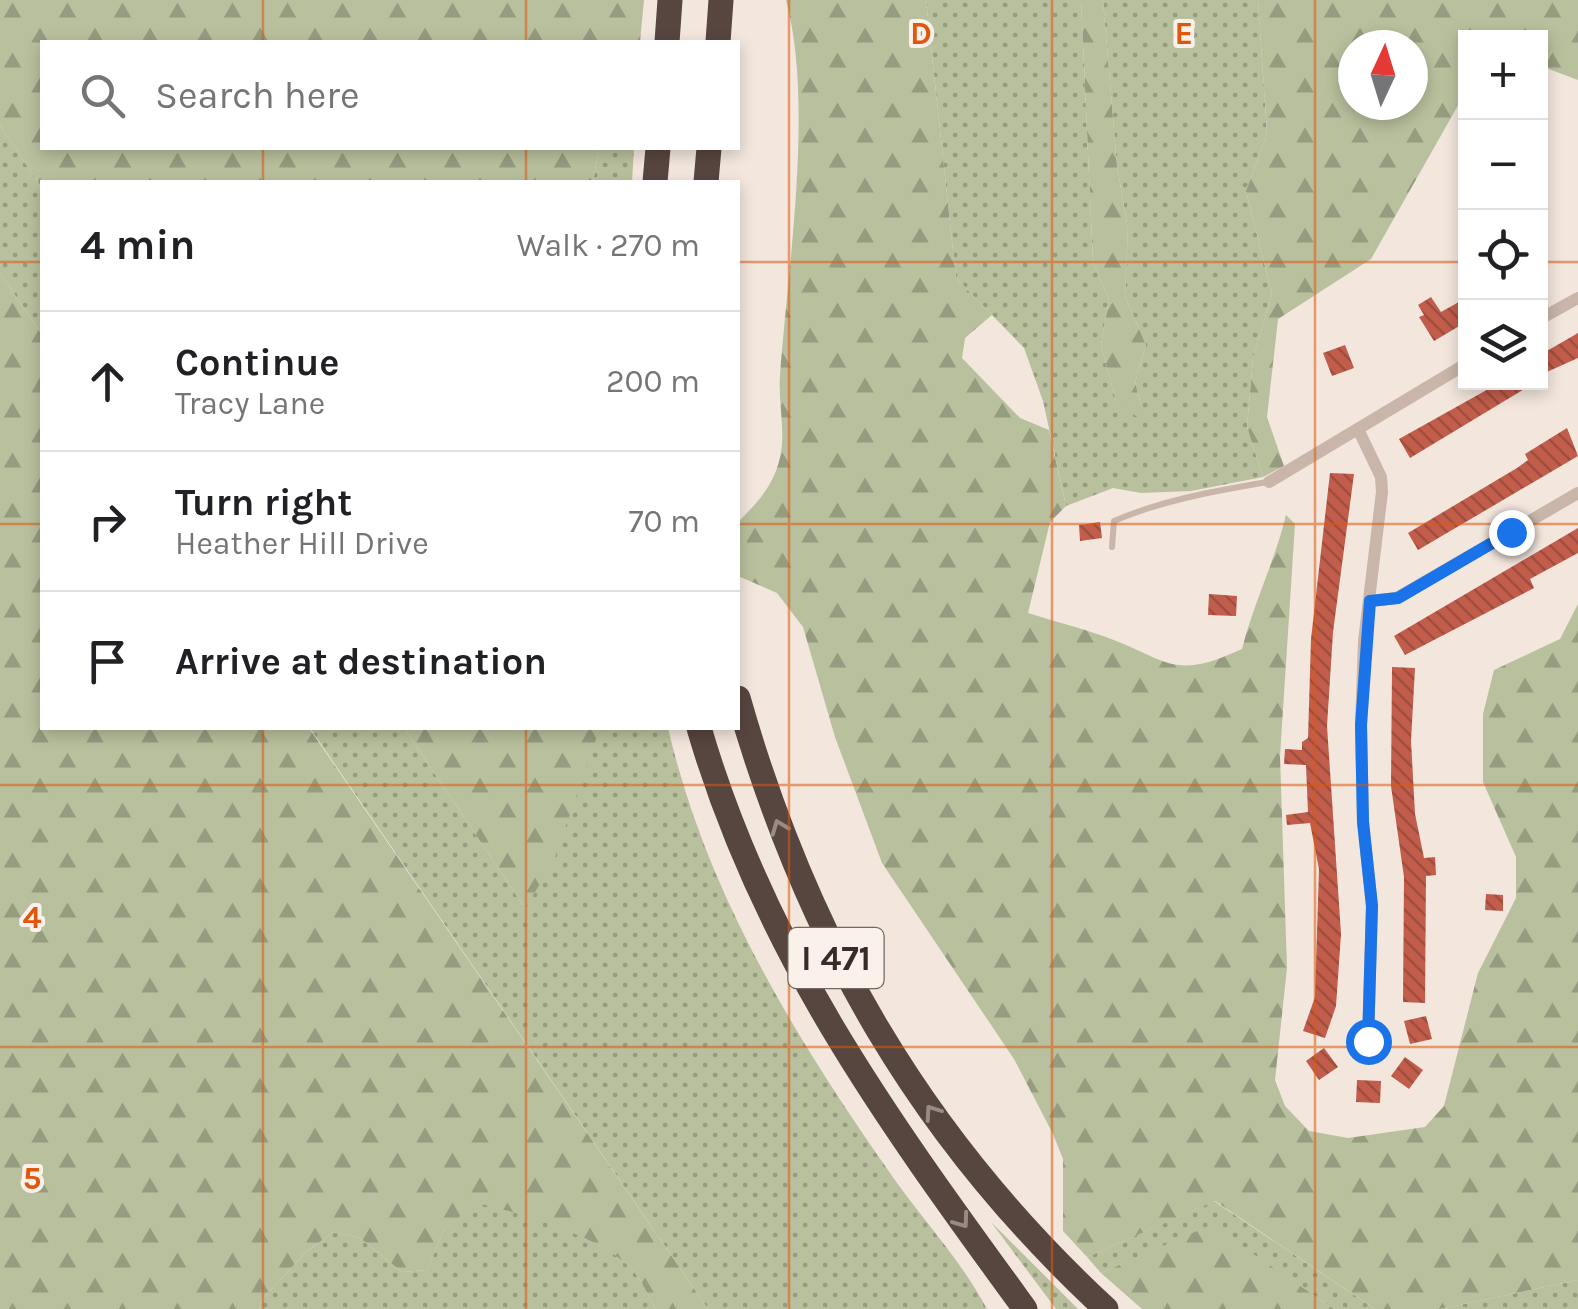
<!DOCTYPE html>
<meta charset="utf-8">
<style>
:root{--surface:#fff;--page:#f2f2f2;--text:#202124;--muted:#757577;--line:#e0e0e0}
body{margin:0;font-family:Karla,sans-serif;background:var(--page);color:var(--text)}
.controls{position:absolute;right:30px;top:30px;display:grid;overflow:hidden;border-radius:0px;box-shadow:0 5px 15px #0003}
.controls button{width:90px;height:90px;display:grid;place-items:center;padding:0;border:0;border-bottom:2px solid var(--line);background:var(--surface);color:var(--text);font:50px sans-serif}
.compass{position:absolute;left:1338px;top:30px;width:90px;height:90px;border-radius:50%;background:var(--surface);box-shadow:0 5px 15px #0003;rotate:4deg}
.stop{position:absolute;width:30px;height:30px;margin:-22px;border:8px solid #1a73e8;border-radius:50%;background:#fff}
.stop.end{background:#1a73e8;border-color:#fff;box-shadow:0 2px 10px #0008}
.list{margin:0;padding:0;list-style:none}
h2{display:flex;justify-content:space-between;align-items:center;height:130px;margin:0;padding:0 40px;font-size:42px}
h2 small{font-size:32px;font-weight:400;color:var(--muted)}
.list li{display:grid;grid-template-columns:65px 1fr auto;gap:30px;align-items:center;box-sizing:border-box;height:140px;padding:0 40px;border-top:2px solid var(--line)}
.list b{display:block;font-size:38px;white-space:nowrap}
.list p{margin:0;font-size:32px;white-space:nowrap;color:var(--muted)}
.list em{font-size:32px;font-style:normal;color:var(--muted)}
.icon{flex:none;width:55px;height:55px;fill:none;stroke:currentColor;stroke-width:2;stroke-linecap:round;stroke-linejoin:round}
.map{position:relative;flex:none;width:1578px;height:1309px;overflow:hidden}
.search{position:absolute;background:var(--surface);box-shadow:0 5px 15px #0003;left:40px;top:40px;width:700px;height:110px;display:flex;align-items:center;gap:25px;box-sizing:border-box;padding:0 35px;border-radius:0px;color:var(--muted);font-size:38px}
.panel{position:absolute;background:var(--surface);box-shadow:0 5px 15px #0003;left:40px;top:180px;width:700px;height:550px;border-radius:0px}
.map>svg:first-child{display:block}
</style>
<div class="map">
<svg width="1578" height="1309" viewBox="0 0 1578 1309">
<defs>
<pattern id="grass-dots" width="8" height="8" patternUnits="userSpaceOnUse" patternTransform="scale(2.5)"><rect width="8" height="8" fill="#b8c09d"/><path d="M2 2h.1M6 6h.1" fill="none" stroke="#969c80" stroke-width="1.8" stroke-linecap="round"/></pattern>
<pattern id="forest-firs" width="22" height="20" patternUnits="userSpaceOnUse" patternTransform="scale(2.5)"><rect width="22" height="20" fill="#b8c09d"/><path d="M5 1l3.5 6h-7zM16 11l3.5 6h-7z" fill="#969c80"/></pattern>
<pattern id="building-back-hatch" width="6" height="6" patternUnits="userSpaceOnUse" patternTransform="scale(2.5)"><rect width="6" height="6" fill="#c25d4b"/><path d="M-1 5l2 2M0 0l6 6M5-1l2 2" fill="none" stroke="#9e4d3e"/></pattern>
</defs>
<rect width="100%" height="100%" fill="#f2e6dd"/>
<g fill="url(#grass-dots)">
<path d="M926 0H1081L1093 263 1109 299 1101 345 1116 401 1141 405 1135 382 1146 345 1125 296 1128 229 1117 166 1103 0H1258L1267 134 1246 191 1272 294 1253 358 1247 427 1263 477 1191 491 1141 493 1113 488 1066 506 1043 401 1024 348 956 278Z"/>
<path d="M0 125 42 188V335L0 273Z"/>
<path d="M599 148H634L632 182H593Z"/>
<path d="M310 728H404L525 908 600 728H668C706 892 794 1036 890 1173 921 1218 961 1260 987 1309H708Z"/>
<path d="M1214 1201 1375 1309H1334L1211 1226 1101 1273 1087 1257Z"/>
<path d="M477 1202C521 1213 607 1236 636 1274 644 1285 649 1298 656 1309H259L261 1301 305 1253 333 1232 360 1238 402 1272 427 1270 444 1229Z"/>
<path d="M991 1222 1078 1309H1056Z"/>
<path d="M1578 1280V1309H1440Z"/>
</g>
<g fill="url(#forest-firs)" fill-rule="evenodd">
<path d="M0 0H644L640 42H42V148H599L593 182H42V188L0 125Z"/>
<path d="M786 0H926L956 278 992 315 965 338 962 358 1020 418 1049 430 1066 506 1050 522 1028 613C1053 621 1078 627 1103 636 1168 659 1171 682 1242 649 1254 602 1275 561 1286 515L1295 524 1280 756 1287 968 1275 1080 1285 1106 1309 1131 1348 1138 1425 1127 1444 1106 1478 973 1516 898V857L1483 782V714L1494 670 1560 639 1578 604V1280L1440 1309H1375L1215 1201 1087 1257 1063 1231V1159L1053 1134 1014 1059 882 863 835 737 803 627 777 593 738 576V522C759 501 776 483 781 452 785 428 778 400 780 375 788 266 814 104 786 0Z"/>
<path d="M1081 0H1103L1117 166 1128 229 1125 296 1146 345 1135 382 1141 405 1137 417 1116 401 1101 345 1109 299 1093 263Z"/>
<path d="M1258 0H1578V80L1541 66 1540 38H1466L1465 93 1371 259 1278 319 1267 417 1284 466 1263 477 1247 427 1253 358 1272 294 1246 191 1267 134ZM1353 45H1413V105H1353Z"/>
<path d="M0 273 42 335V728H309L708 1309H656C649 1298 644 1285 636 1274 607 1237 521 1213 477 1203L444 1229 427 1270 402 1272 360 1238 333 1232 305 1253 261 1301 259 1309H0Z"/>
<path d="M404 728H600L553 863 525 908Z"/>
<path d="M1211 1225 1334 1309H1142L1101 1273Z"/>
</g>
<g fill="url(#building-back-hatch)">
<path d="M1431 297 1441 312 1466 298V322L1434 341 1419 317 1424 315 1418 305Z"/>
<path d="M1578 333V358L1540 375V355Z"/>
<path d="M1345 345 1354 368 1332 376 1323 353Z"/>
<path d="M1489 382H1536L1410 458 1399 439 1492 387Z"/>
<path d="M1567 428 1578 456 1418 550 1408 533 1517 468 1528 460 1525 454Z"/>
<path d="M1330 473 1354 474 1333 632 1327 726 1341 934 1336 1006 1325 1038 1303 1031 1315 997 1319 869 1310 823 1287 825 1286 815 1308 812 1306 765 1284 764 1285 749 1302 750V742L1308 738 1311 639Z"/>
<path d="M1100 522 1102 538 1080 541 1079 525Z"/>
<path d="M1578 528V553L1530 579 1534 588 1405 655 1394 636Z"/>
<path d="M1209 594 1237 596 1236 616 1208 615Z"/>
<path d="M1392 667 1415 668 1411 741 1415 814 1424 858 1435 857 1436 875 1426 876 1425 1003 1403 1002 1404 877 1391 786Z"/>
<path d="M1486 894 1503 895V911L1485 910Z"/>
<path d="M1426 1016 1432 1039 1410 1044 1404 1021Z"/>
<path d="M1324 1048 1338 1067 1319 1080 1306 1061Z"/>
<path d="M1405 1057 1423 1070 1409 1089 1391 1076Z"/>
<path d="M1357 1080 1381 1081 1380 1103 1356 1102Z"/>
</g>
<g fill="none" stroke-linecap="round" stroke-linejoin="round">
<path stroke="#c9b5a9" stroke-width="6" d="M1112 547 1114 521C1163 500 1215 491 1267 482"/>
<g stroke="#c9b5a9" stroke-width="12">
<path d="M1540 319 1578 298"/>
<path d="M1358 429 1381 477 1382 492 1364 641 1361 725 1363 822 1372 906 1368 1041"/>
<path d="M1269 482 1466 364"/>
<path d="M1370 601 1397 598 1578 493"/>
</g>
<g stroke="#574540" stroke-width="25">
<path d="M667 42 670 0"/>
<path d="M718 42 721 0"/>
<path d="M655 182 658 148"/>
<path d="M706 182 709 148"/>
<path d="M738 698C807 940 920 1137 1106 1309"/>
<path d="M699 728C765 954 889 1122 1025 1309"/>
</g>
</g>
<defs><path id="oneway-chevron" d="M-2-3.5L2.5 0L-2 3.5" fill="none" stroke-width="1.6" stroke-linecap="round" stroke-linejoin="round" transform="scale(2.5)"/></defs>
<g stroke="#988a84">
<use href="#oneway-chevron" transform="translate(779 827) rotate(-111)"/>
<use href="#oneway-chevron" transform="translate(932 1112) rotate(-125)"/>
<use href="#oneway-chevron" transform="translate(962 1221) rotate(54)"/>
</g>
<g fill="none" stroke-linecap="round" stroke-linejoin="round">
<path stroke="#1a73e8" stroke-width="12" d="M1368 1041 1372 906 1363 822 1361 725 1370 601 1398 598 1511 532"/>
</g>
<path fill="none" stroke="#df570d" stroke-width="2.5" stroke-opacity="0.55" d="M263 0V42M526 0V42M789 0V1309M1052 0V1309M1315 0V1309M263 148V182M526 148V182M0 262H42M738 262H1466M1540 262H1578M0 524H42M738 524H1578M263 728V1309M526 728V1309M0 785H1578M0 1047H1578"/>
<g text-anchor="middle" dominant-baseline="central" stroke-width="8" stroke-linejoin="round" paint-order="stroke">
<rect fill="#f9f1ea" stroke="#716763" stroke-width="2.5" x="788.5" y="928" width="95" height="60" rx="8"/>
<g font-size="35" font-weight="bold" fill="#372c29">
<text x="836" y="958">I 471</text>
</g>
</g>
<g font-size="32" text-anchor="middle" font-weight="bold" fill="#df570d" stroke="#f9f1ea" stroke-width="8" stroke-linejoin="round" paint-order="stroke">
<text x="921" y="44">D</text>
<text x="1184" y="44">E</text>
<text x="32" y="928">4</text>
<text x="32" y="1189">5</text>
</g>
</svg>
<div class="controls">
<button>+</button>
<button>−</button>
<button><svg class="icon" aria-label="locate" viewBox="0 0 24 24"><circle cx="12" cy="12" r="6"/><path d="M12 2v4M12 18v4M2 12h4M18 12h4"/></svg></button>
<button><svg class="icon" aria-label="layers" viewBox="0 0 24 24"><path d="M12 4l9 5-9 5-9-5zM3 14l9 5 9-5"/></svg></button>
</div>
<svg class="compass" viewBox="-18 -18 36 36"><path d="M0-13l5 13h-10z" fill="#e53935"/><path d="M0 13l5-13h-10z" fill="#757577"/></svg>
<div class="stop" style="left:1368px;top:1041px"></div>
<div class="stop end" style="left:1511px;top:532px"></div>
<div class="search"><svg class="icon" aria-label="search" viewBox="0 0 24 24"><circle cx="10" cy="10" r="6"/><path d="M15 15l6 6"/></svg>Search here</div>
<section class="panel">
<h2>4 min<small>Walk · 270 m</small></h2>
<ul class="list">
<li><svg class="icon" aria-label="ahead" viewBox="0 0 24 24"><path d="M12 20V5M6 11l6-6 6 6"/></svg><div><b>Continue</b><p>Tracy Lane</p></div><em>200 m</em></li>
<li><svg class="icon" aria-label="right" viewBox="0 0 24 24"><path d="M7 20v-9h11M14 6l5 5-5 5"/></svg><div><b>Turn right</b><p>Heather Hill Drive</p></div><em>70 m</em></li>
<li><svg class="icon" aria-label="arrive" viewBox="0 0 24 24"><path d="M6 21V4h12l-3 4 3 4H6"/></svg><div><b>Arrive at destination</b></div></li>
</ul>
</section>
</div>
